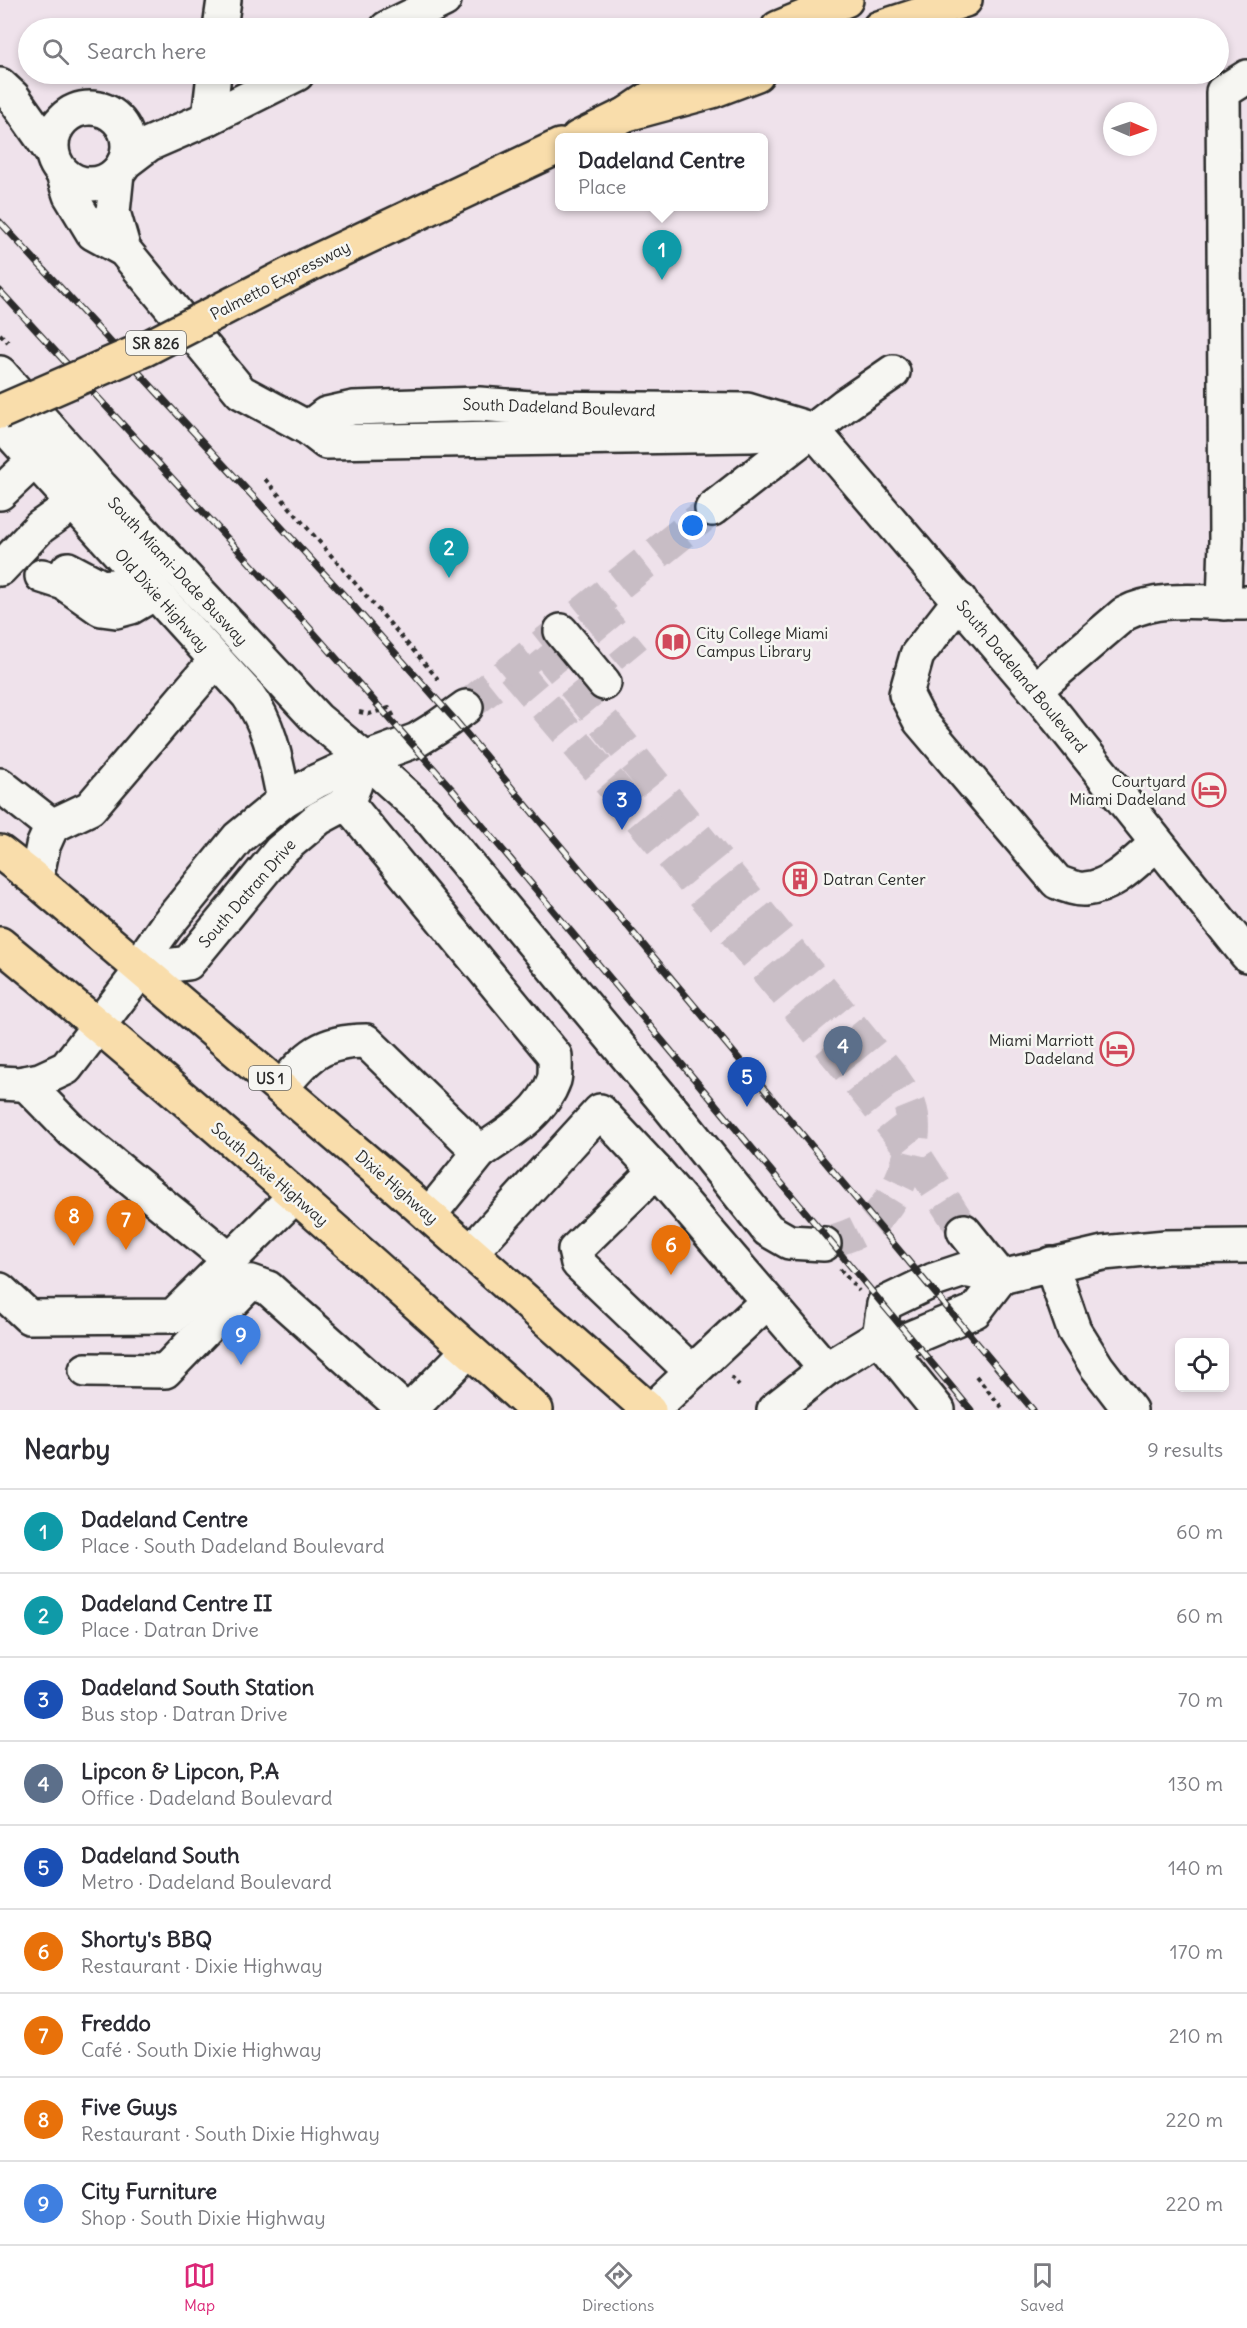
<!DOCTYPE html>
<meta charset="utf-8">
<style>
:root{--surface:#fff;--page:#f7f7f7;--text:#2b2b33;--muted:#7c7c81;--line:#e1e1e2;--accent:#db2777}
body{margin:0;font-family:Delius,sans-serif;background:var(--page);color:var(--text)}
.controls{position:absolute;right:18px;bottom:18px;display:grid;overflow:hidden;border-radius:9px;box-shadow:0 3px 9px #0003}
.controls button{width:54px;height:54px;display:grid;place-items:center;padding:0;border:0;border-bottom:2px solid var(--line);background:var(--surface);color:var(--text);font:30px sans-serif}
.compass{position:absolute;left:1103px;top:102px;width:54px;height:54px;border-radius:50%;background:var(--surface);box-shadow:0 3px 9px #0003;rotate:92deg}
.you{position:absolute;left:693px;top:526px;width:21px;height:21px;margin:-15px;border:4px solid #fff;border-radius:50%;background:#1a73e8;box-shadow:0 0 0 9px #1a73e833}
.badge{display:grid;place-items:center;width:39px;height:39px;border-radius:50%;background:var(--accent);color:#fff;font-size:20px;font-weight:700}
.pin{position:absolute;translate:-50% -50px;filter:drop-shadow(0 2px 3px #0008)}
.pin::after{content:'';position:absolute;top:32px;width:21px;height:18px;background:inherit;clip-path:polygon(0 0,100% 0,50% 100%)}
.popup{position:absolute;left:555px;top:133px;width:213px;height:78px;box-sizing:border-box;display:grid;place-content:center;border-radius:9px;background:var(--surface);filter:drop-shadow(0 2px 4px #0005);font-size:20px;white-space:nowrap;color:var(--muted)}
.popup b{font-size:22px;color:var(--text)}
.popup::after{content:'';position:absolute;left:50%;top:100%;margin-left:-12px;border:12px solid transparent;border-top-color:var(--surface)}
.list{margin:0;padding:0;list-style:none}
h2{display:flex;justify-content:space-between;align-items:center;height:78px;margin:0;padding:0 24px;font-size:26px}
h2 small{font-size:20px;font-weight:400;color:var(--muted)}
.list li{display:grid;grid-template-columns:39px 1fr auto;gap:18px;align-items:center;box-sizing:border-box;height:84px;padding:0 24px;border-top:2px solid var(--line)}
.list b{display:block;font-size:22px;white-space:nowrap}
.list p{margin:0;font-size:20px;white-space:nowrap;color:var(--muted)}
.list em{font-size:20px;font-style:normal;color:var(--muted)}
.icon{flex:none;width:33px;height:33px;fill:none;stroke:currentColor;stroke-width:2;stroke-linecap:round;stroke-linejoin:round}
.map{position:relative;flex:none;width:1247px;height:1410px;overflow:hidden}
.search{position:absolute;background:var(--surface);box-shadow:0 3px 9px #0003;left:18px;right:18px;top:18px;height:66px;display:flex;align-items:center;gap:15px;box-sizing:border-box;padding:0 21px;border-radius:33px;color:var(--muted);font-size:22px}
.sheet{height:834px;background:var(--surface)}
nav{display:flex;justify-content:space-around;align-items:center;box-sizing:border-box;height:84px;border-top:2px solid var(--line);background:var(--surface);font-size:16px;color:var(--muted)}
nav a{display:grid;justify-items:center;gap:3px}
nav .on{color:var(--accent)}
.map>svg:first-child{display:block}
</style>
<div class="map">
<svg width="1247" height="1410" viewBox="0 0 1247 1410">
<rect width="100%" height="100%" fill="#efe2eb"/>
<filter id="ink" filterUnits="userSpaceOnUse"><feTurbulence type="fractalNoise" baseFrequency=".0167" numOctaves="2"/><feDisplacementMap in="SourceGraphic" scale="12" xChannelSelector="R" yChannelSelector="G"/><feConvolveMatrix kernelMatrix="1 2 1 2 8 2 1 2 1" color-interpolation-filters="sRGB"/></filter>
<g filter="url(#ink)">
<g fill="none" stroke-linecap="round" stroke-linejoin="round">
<g stroke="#c8bdc5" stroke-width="33" stroke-dasharray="33 16" stroke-linecap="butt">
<path d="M591 606 634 658"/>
<path d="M542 646 891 1075C897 1085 906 1095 910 1106 923 1143 897 1203 867 1226 855 1235 838 1239 824 1244"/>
<path d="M513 669 640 818 842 1061 911 1149 964 1231"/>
<path d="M466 707 712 509"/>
</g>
<g stroke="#2b2b2b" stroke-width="38">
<g id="minor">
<path d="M220 28 224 0"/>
<path d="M387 28 444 0"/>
<path d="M0 85 13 97 51 151"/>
<circle cx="90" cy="146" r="38"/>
<path d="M209 118 214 74"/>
<path d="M124 163 149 144 209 118 297 74"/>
<path d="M117 173 113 212 124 250"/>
<path d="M63 174 70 195 93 233 124 250 241 392 308 428 326 442 750 435 793 432"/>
<path d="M0 373 101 487 317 719 365 759 425 813 671 1109 768 1230 789 1242 824 1244"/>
<path d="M0 422 248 695C271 727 276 762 284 800"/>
<path d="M308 428 326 414 353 408 479 404 531 408 747 410 813 430 1035 690 1247 955"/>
<path d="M0 493 35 460"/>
<path d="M712 509 845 405 893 372"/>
<path d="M0 569 40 527 74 503"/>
<path d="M68 569 102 587 146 583"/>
<path d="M42 576 64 583 101 609 116 611 131 607 155 593"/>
<path d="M960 600 917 655 906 694 920 721 1057 882C1065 885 1077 890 1085 889 1113 887 1136 861 1156 844"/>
<path d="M1224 603 1226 541 1223 92 1247 77"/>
<path d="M561 631 604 683"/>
<path d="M1035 690 1124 614C1160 595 1206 603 1246 603"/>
<path d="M0 785 52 826"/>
<path d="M347 803 555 1056C555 1063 556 1073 554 1080 542 1114 508 1133 480 1152"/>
<path d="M36 880 43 846 52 826 90 808 216 660"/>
<path d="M142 969 188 963 280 851 319 818 347 803 355 784"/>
<path d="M0 1083 19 1084 40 1080 66 1068 142 969 151 947 166 926 238 838 284 800 317 781 365 759 417 740 438 727 466 707"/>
<path d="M25 1083 72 1131 230 1260"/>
<path d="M281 1088C308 1056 321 1041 366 1041L480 1152 429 1215"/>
<path d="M964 1231 1001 1277"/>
<path d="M471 1252 600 1111 656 1171 826 1369"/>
<path d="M1051 1264 1074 1330 1097 1367 1130 1410"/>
<path d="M0 1290 29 1317 173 1316 295 1196"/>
<path d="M879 1337 884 1304 934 1280 964 1270 1001 1277 1103 1253 1166 1247 1247 1246"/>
<path d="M879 1337 938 1410"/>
<path d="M86 1370 165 1371 251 1282 268 1288 405 1410"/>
<path d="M692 1372 767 1302"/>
<path d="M410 1410 469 1350"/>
<path d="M652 1410 692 1372 578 1263 575 1250 656 1171"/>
<path d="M774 1410 826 1369 879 1337 906 1340 975 1311 1001 1277"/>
</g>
</g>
<g stroke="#2b2b2b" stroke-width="38">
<g id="highway">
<path d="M778 28 846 0"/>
<path d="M879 28 965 0"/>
<path d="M627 114 712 91 757 74"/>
<path d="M578 138 627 114 686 74"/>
<path d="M308 265 560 146"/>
<path d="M0 852 36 880 398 1188 649 1410"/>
<path d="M0 944C183 1094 360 1252 536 1410"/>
</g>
</g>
<g stroke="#2b2b2b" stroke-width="4" stroke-dasharray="4.5 4.5" stroke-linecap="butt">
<path d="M0 334 8 342"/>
<path d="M265 479 438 679"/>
<path d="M359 712 369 714 389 708 394 717"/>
<path d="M840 1269 859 1291"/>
<path d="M976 1376 1004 1410"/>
<path d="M731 1377 739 1386"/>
</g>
<use href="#minor" stroke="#f6f6f2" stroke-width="33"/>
<use href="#highway" stroke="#f9ddab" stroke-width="33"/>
<g stroke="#2b2b2b" stroke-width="7">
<g id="rail">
<path d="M0 222 342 593 455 720 1033 1410"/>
<path d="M0 291 307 625 451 788 971 1410"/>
</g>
</g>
<use href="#rail" stroke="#f6f6f2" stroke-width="4.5" stroke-dasharray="14" stroke-linecap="butt"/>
<g stroke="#2b2b2b" stroke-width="38" stroke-linecap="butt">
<path id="highway-bridge" d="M0 412 145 349 308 265"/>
</g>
<use href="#highway-bridge" stroke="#f9ddab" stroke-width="33"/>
</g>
</g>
<defs>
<g id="library-ring" transform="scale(1.725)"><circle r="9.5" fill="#f6f6f2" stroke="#d1495b" stroke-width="1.5"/><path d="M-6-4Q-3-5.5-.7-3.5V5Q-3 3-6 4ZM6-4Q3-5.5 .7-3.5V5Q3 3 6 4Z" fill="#d1495b"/></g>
<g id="hotel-ring" transform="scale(1.725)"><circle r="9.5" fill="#f6f6f2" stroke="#d1495b" stroke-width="1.5"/><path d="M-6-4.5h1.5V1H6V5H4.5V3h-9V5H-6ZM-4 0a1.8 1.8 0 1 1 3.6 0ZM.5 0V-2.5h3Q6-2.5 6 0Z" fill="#d1495b"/></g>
<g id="building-ring" transform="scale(1.725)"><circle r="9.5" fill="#f6f6f2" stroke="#d1495b" stroke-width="1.5"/><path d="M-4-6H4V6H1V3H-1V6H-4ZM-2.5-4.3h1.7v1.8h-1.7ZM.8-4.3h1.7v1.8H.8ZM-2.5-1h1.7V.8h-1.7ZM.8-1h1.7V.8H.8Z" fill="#d1495b"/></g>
</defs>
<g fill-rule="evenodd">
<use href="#library-ring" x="673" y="642"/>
<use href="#hotel-ring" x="1209" y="790"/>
<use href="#building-ring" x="800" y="879"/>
<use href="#hotel-ring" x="1117" y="1049"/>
</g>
<g text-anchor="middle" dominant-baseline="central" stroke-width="5" stroke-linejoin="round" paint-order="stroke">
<g fill="#f6f6f2" stroke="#686867" stroke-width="1.5">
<rect x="126" y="331" width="60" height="24" rx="4.5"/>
<rect x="249" y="1066" width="42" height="24" rx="4.5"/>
</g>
<g font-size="15" font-weight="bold" fill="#2b2b2b">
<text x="156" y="343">SR 826</text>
<text x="270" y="1078">US 1</text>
</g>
<g font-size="16" fill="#2b2b2b" stroke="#f6f6f2">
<text transform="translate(280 280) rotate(-27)">Palmetto Expressway</text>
<text transform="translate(559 407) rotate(2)">South Dadeland Boulevard</text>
<text transform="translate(178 571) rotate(47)">South Miami-Dade Busway</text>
<text transform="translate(162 600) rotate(48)">Old Dixie Highway</text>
<text transform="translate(1022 676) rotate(50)">South Dadeland Boulevard</text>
<text transform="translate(247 893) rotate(-49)">South Datran Drive</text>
<text transform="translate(270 1174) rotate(41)">South Dixie Highway</text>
<text transform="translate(397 1187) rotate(41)">Dixie Highway</text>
</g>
<g font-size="16" fill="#2b2b2b" stroke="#f6f6f2" text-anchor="start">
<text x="696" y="633">City College Miami<tspan x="696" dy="18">Campus Library</tspan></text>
<text x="1186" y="781" text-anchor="end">Courtyard<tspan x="1186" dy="18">Miami Dadeland</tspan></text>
<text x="823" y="879">Datran Center</text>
<text x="1094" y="1040" text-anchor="end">Miami Marriott<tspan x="1094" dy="18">Dadeland</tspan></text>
</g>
</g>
</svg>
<div class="controls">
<button><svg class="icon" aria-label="locate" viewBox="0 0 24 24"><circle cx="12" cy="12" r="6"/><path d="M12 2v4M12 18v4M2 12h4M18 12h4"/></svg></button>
</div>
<svg class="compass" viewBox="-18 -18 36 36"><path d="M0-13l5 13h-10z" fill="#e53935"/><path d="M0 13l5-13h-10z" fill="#7c7c81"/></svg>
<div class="you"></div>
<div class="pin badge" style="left:662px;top:280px;background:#0f9aa8">1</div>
<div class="popup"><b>Dadeland Centre</b>Place</div>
<div class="pin badge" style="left:449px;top:578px;background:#0f9aa8">2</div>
<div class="pin badge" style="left:622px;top:830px;background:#1a4fb4">3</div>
<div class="pin badge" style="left:843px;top:1076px;background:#5c6f8a">4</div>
<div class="pin badge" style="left:747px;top:1107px;background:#1a4fb4">5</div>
<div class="pin badge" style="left:671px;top:1275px;background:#e8710a">6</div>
<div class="pin badge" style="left:126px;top:1250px;background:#e8710a">7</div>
<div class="pin badge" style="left:74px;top:1246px;background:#e8710a">8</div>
<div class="pin badge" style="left:241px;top:1365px;background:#3f7fe0">9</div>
<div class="search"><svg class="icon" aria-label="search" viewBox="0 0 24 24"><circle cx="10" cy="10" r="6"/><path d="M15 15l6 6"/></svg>Search here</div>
</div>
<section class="sheet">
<h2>Nearby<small>9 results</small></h2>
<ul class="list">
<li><span class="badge" style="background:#0f9aa8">1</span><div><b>Dadeland Centre</b><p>Place · South Dadeland Boulevard</p></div><em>60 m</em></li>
<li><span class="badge" style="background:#0f9aa8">2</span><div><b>Dadeland Centre II</b><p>Place · Datran Drive</p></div><em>60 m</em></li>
<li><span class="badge" style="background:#1a4fb4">3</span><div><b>Dadeland South Station</b><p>Bus stop · Datran Drive</p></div><em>70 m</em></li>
<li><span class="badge" style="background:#5c6f8a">4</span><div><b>Lipcon &amp; Lipcon, P.A</b><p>Office · Dadeland Boulevard</p></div><em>130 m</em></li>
<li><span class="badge" style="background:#1a4fb4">5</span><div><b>Dadeland South</b><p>Metro · Dadeland Boulevard</p></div><em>140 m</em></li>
<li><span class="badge" style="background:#e8710a">6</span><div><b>Shorty's BBQ</b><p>Restaurant · Dixie Highway</p></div><em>170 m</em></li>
<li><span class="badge" style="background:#e8710a">7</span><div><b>Freddo</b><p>Café · South Dixie Highway</p></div><em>210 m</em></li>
<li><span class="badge" style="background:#e8710a">8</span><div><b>Five Guys</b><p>Restaurant · South Dixie Highway</p></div><em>220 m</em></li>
<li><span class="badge" style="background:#3f7fe0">9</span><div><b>City Furniture</b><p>Shop · South Dixie Highway</p></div><em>220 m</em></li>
</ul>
</section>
<nav>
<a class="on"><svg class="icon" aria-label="map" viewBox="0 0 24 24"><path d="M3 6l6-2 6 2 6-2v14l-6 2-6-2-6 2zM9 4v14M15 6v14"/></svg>Map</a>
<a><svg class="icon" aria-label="directions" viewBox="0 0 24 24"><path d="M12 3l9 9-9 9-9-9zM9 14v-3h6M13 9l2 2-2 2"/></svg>Directions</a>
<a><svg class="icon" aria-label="saved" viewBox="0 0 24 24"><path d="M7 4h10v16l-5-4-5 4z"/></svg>Saved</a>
</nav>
